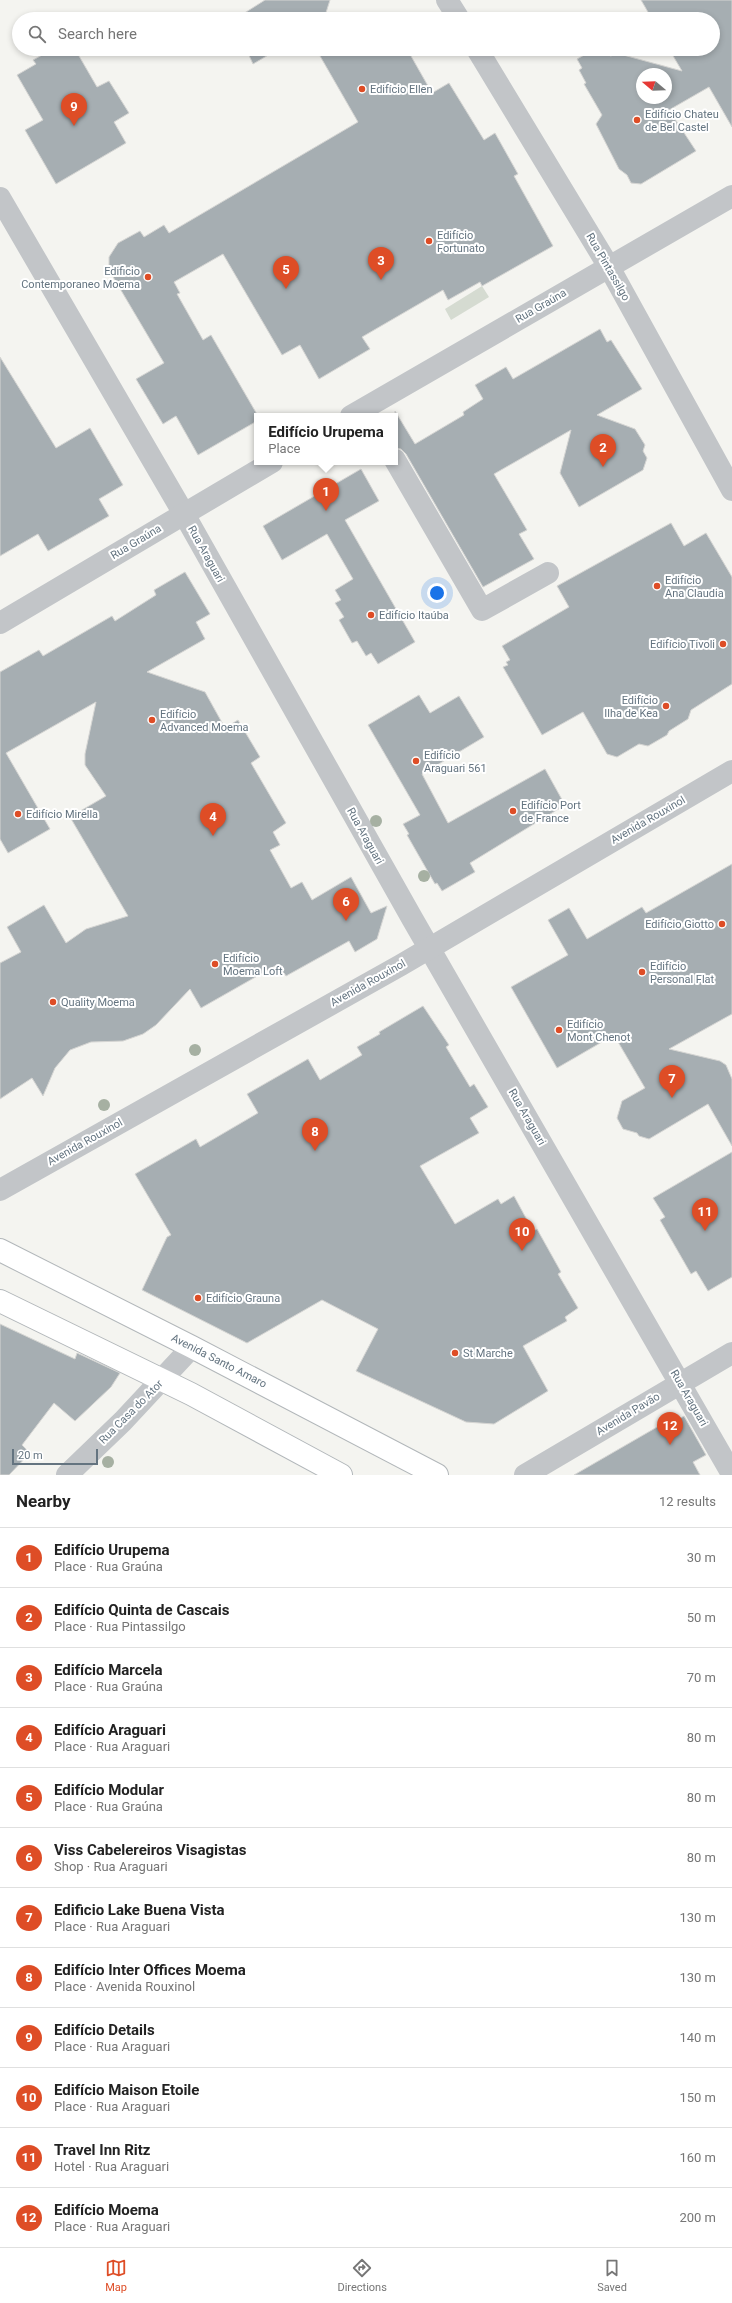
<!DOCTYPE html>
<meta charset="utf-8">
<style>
:root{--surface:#fff;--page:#f6f6f6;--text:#222;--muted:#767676;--line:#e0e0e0;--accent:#de4d26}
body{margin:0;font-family:Roboto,sans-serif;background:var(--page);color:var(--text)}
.compass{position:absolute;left:636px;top:68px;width:36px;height:36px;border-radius:50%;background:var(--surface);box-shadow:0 2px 6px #0003;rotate:289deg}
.scale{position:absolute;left:12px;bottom:10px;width:86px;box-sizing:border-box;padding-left:4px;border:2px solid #647480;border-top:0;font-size:11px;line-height:14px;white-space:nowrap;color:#647480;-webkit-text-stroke:3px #fff;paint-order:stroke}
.you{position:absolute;left:437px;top:593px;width:14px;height:14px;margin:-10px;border:3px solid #fff;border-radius:50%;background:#1a73e8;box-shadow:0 0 0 6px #1a73e833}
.badge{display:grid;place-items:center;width:26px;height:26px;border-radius:50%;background:var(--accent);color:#fff;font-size:13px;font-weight:700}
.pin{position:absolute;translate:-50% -33px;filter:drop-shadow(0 1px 2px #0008)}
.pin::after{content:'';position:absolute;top:21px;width:14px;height:12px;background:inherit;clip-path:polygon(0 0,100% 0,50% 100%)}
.popup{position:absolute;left:254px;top:413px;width:144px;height:52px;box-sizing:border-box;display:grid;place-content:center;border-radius:0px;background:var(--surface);filter:drop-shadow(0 1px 3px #0005);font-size:13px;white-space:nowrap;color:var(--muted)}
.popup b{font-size:15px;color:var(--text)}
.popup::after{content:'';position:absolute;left:50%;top:100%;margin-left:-8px;border:8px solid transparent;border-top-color:var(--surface)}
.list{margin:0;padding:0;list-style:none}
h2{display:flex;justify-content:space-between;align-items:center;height:52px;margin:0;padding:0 16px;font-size:17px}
h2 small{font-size:13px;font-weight:400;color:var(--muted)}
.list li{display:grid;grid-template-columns:26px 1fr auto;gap:12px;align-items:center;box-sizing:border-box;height:60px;padding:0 16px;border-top:1px solid var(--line)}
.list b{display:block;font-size:15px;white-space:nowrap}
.list p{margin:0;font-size:13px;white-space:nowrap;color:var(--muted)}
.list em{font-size:13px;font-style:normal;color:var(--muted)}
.icon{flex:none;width:22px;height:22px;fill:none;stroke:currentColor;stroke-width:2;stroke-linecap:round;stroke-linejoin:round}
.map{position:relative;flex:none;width:732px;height:1475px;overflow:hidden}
.search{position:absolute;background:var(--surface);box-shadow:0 2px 6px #0003;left:12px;right:12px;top:12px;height:44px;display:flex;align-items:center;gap:10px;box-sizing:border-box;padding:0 14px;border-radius:22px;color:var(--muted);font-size:15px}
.sheet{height:772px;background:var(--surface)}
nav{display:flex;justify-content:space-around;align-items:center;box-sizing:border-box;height:56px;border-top:1px solid var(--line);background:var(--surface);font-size:11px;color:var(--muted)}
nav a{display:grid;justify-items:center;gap:2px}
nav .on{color:var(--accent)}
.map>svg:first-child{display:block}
</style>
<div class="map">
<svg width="732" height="1475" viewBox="0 0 732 1475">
<rect width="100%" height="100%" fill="#f4f4f0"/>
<path fill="#d5dbd1" d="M482 286 489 297 451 320 445 309Z"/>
<g fill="#a6aeb2" stroke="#d5d5d3" fill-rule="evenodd">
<path d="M265 0H330L324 19H235Z"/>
<path d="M641 0H732V127L709 87 669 110 696 151 641 184 631 183 627 175 619 169 596 124 602 115 584 84 586 83 579 70 582 68 577 59 593 50 611 56 616 53 682 71 669 49H713V19H652ZM642 74H666V98H642Z"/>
<path d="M53 49H75L97 87 109 81 129 113 114 122 126 143 56 184 25 130 43 120 17 75 36 64 33 60Z"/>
<path d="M246 49H272L270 54 253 64Z"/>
<path d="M316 49H407L432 93 449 83 484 140 495 133 518 174 514 176 553 246 482 286 480 282 448 300 443 290 362 337 370 349 319 379 300 345 282 355 223 254 174 282 180 293 177 294 203 340 211 335 258 416 257 421 198 455 176 416 163 424 136 379 164 363 109 270V257L118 243 140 231 144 237 164 225 169 233 358 122Z"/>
<path d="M600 329 607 342 611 340 642 389 597 415 635 429 645 445 643 451 647 458 643 470 579 507 560 473 571 430 494 474 527 530 519 534 534 559 483 587 406 454 401 449 395 448V411L415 444 464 415 463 412 483 399 475 385 506 367 513 379Z"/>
<path d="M0 357 56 448 90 428 123 485 99 499 109 516 48 551 38 534 0 556Z"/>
<path d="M361 469 379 501 345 520 415 642 378 664 371 653 366 656 357 641 352 643 339 620 344 617 335 603 341 600 335 590 353 579 327 534 282 560 263 526Z"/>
<path d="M671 523 684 546 706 533 732 577V684L691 710 688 719 669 731 667 735 648 746 639 744 617 757 607 754 583 712 542 735 503 667 508 665 506 662 510 660 502 646 569 607 557 586Z"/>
<path d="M185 572 210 614 196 622 205 639 147 672 205 692 225 728 238 720 260 757 251 763 286 823 273 832 280 845 270 850 291 888 302 882 312 900 351 877 371 913 387 906 377 939 355 952 349 941 286 976 284 973 280 976 275 966 201 1008 190 989 156 1025 143 1034 123 1041 91 1042 70 1050 55 1068 43 1096 32 1078 0 1099V963L21 952 7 927 44 905 66 943 86 929 128 916 70 817 106 796 85 765V754L96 702 6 753 50 829 8 853 0 839V672L39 650 43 656 112 616 115 621 156 595 154 590Z"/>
<path d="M419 695 430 713 459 696 484 737 422 774 448 823 545 769 565 805 470 863 475 872 442 891 437 883 435 884 407 835 409 834 403 824 420 815 368 725Z"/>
<path d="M732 864V1014L669 1049 720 1061 726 1065 732 1079V1146L708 1104 649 1139 639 1136 637 1133 623 1129 617 1118 622 1101 645 1088 614 1035 557 1068 511 987 568 955 548 920 569 908 587 939 642 907 646 913Z"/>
<path d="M423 1006 449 1045 446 1047 470 1087 474 1084 488 1107 470 1118 479 1133 420 1166 455 1224 498 1199 501 1204 514 1196 533 1231 537 1229 561 1272 558 1274 578 1308 565 1317 567 1321 523 1346 548 1391 494 1424 466 1422 356 1371 378 1329 322 1300 247 1343 142 1290 167 1237 171 1235 135 1174 196 1139 200 1147 258 1113 247 1094 308 1059 320 1080 362 1055 357 1047 380 1034 379 1032Z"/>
<path d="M732 1152V1277L708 1291 696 1271 691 1274 660 1220 665 1217 653 1198Z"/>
<path d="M0 1324 75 1359 77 1353 120 1373 111 1387 75 1421 54 1403 22 1445 30 1453 9 1475H0Z"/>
<path d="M684 1416 706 1455 693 1462 700 1475H574L671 1419 673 1423Z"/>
</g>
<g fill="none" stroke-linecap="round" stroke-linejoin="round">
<g stroke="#b2b7ba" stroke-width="24">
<g id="major">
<path d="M0 1250 192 1347 437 1475"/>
<path d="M0 1301 191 1394 341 1475"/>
</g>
</g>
<g stroke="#c2c5c8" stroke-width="22">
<path d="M447 0 459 19"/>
<path d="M477 49 609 267 732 490"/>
<path d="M0 198 184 514 413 920 732 1474"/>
<path d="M351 416 732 196"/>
<path d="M395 460 482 610 548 573"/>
<path d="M0 623 272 462"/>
<path d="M0 1190 401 965 732 771"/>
<path d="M67 1475 123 1421 192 1347"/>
<path d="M525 1475 732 1353"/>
</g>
<use href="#major" stroke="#fff" stroke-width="22"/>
</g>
<g fill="#a6b0a2">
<circle cx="376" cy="821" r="6"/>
<circle cx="424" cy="876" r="6"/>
<circle cx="195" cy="1050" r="6"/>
<circle cx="104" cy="1105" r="6"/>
<circle cx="108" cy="1462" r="6"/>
</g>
<g fill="#de4d26" stroke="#fff" stroke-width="1.5">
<circle cx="362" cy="89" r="4"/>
<circle cx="637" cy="120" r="4"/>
<circle cx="429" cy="241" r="4"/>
<circle cx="148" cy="277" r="4"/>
<circle cx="657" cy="586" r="4"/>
<circle cx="371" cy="615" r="4"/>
<circle cx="723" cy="644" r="4"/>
<circle cx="666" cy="706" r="4"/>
<circle cx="152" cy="720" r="4"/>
<circle cx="416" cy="761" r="4"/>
<circle cx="513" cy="811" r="4"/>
<circle cx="18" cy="814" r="4"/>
<circle cx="722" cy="924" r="4"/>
<circle cx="215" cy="964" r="4"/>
<circle cx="642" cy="972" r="4"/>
<circle cx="53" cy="1002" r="4"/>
<circle cx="559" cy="1030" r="4"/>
<circle cx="198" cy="1298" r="4"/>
<circle cx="455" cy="1353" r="4"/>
</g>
<g text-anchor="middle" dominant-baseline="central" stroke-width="4" stroke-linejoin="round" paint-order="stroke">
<g font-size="11" fill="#647480" stroke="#fff" text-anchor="start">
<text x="370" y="89">Edifício Ellen</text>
<text x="645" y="114">Edifício Chateu<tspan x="645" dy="13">de Bel Castel</tspan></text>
<text x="437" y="235">Edifício<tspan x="437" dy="13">Fortunato</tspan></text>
<text x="140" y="271" text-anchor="end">Edificio<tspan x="140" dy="13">Contemporaneo Moema</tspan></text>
<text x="665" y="580">Edifício<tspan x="665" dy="13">Ana Claudia</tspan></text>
<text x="379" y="615">Edifício Itaúba</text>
<text x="715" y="644" text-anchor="end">Edifício Tivoli</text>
<text x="658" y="700" text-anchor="end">Edifício<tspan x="658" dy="13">Ilha de Kea</tspan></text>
<text x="160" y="714">Edifício<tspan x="160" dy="13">Advanced Moema</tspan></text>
<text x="424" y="755">Edifício<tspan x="424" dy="13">Araguari 561</tspan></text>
<text x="521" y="805">Edifício Port<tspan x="521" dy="13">de France</tspan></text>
<text x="26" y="814">Edifício Mirella</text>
<text x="714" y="924" text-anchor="end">Edifício Giotto</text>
<text x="223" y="958">Edifício<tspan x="223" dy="13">Moema Loft</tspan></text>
<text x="650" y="966">Edifício<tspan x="650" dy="13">Personal Flat</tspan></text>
<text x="61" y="1002">Quality Moema</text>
<text x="567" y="1024">Edifício<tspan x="567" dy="13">Mont Chenot</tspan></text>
<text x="206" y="1298">Edifício Grauna</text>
<text x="463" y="1353">St Marche</text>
</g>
<g font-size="11" fill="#647480" stroke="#fff">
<text transform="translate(608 267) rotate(60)">Rua Pintassilgo</text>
<text transform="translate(541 306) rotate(-30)">Rua Graúna</text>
<text transform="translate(136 542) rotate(-31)">Rua Graúna</text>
<text transform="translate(206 554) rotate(61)">Rua Araguari</text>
<text transform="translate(648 820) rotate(-30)">Avenida Rouxinol</text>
<text transform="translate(365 836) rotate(61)">Rua Araguari</text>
<text transform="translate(368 983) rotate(-29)">Avenida Rouxinol</text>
<text transform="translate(527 1117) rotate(60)">Rua Araguari</text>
<text transform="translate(85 1142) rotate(-29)">Avenida Rouxinol</text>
<text transform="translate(219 1361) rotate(27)">Avenida Santo Amaro</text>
<text transform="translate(689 1398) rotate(60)">Rua Araguari</text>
<text transform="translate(131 1412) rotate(-45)">Rua Casa do Ator</text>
<text transform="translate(628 1414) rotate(-31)">Avenida Pavão</text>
</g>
</g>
</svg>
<svg class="compass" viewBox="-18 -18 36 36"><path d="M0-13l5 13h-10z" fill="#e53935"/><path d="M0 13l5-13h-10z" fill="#767676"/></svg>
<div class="scale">20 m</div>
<div class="you"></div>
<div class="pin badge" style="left:326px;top:511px">1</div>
<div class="popup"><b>Edifício Urupema</b>Place</div>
<div class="pin badge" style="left:603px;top:467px">2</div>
<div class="pin badge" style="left:381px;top:280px">3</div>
<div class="pin badge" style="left:213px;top:836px">4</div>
<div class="pin badge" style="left:286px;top:289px">5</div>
<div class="pin badge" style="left:346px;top:921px">6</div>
<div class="pin badge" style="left:672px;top:1098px">7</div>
<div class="pin badge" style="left:315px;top:1151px">8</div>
<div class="pin badge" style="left:74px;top:126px">9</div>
<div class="pin badge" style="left:522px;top:1251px">10</div>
<div class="pin badge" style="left:705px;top:1231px">11</div>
<div class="pin badge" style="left:670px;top:1445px">12</div>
<div class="search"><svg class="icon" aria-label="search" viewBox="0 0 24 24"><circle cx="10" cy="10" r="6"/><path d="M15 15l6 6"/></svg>Search here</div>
</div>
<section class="sheet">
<h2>Nearby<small>12 results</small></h2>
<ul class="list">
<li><span class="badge">1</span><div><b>Edifício Urupema</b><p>Place · Rua Graúna</p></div><em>30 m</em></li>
<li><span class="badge">2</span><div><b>Edifício Quinta de Cascais</b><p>Place · Rua Pintassilgo</p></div><em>50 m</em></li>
<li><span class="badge">3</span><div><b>Edifício Marcela</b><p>Place · Rua Graúna</p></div><em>70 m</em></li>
<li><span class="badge">4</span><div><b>Edifício Araguari</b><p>Place · Rua Araguari</p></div><em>80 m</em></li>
<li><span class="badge">5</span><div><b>Edifício Modular</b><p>Place · Rua Graúna</p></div><em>80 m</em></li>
<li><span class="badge">6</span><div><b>Viss Cabelereiros Visagistas</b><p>Shop · Rua Araguari</p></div><em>80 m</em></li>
<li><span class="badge">7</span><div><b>Edificio Lake Buena Vista</b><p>Place · Rua Araguari</p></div><em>130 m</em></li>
<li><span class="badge">8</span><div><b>Edifício Inter Offices Moema</b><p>Place · Avenida Rouxinol</p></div><em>130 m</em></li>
<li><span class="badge">9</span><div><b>Edifício Details</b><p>Place · Rua Araguari</p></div><em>140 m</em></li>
<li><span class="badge">10</span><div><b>Edifício Maison Etoile</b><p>Place · Rua Araguari</p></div><em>150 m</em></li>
<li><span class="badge">11</span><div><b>Travel Inn Ritz</b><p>Hotel · Rua Araguari</p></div><em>160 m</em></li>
<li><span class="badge">12</span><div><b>Edifício Moema</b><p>Place · Rua Araguari</p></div><em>200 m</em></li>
</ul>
</section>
<nav>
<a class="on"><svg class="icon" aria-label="map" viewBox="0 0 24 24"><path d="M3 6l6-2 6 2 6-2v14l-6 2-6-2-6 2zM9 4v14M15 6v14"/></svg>Map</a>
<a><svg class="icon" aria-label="directions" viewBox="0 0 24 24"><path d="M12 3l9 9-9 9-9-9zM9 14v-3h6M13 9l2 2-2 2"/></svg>Directions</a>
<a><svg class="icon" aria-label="saved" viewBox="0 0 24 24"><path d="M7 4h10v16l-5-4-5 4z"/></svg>Saved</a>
</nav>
